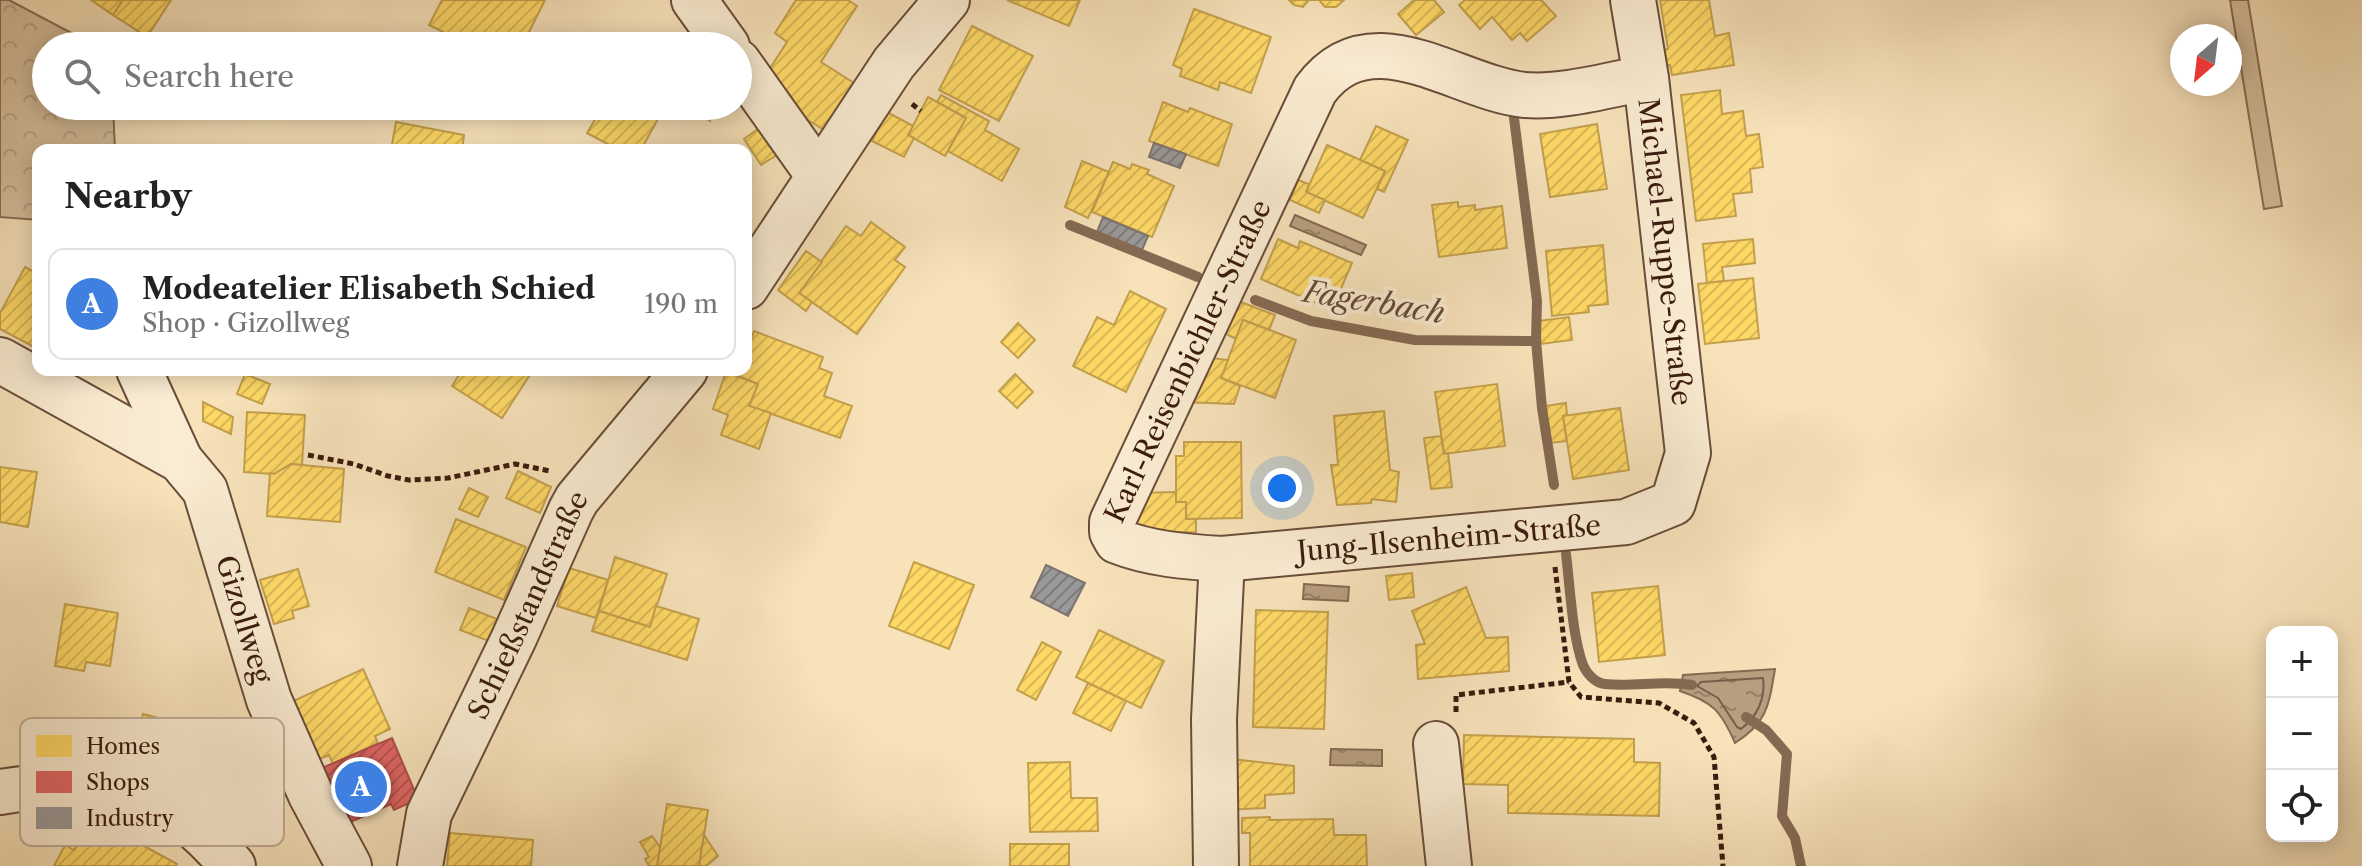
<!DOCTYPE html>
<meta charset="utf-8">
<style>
:root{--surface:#fff;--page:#f6f6f6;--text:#222;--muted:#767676;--line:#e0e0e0;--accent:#8f2418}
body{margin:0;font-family:"Libre Caslon Text",serif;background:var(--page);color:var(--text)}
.controls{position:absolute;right:24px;bottom:24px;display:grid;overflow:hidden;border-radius:16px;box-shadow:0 4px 20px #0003}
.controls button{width:72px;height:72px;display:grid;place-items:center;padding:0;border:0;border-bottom:2px solid var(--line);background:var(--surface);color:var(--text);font:40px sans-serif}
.compass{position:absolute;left:2170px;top:24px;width:72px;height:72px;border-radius:50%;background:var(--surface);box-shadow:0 4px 20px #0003;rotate:208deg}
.you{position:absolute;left:1282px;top:488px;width:28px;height:28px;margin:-20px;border:6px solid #fff;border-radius:50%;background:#1a73e8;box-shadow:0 0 0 12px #1a73e833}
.badge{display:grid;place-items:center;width:52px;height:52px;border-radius:50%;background:var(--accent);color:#fff;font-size:26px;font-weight:700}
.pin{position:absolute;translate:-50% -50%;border:4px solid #fff;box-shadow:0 2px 8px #0006}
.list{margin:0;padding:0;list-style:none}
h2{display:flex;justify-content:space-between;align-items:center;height:104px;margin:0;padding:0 32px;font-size:34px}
h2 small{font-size:26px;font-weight:400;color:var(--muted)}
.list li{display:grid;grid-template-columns:52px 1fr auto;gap:24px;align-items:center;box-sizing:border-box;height:112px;margin:0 16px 16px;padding:0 16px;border:2px solid var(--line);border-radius:16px}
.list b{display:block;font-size:30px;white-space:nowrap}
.list p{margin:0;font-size:26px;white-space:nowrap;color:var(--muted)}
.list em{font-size:26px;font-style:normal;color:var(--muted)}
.icon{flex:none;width:44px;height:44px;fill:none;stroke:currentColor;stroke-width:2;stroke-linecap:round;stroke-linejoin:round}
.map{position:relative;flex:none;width:2362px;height:866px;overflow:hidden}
.search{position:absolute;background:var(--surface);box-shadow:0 4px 20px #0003;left:32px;top:32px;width:720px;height:88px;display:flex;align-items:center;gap:20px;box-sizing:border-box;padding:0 28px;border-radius:44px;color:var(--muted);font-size:30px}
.panel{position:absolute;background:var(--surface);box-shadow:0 4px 20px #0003;left:32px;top:144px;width:720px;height:232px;border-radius:16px}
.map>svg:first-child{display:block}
</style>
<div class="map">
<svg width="2362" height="866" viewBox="0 0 2362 866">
<defs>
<pattern id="forest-crowns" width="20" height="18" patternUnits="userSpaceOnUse" patternTransform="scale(2)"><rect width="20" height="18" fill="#d7c09d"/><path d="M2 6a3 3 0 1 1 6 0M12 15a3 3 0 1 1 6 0" fill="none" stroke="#b9a486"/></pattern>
<pattern id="water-ripples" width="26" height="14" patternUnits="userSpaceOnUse" patternTransform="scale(2)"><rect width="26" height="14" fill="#b79e80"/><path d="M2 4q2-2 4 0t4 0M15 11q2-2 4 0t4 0" fill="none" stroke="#968067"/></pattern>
<pattern id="homes-hatch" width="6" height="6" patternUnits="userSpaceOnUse" patternTransform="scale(2)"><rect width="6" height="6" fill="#ffd966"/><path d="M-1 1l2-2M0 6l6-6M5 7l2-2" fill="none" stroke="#dbba57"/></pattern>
<pattern id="shops-hatch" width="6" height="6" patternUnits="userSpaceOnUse" patternTransform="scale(2)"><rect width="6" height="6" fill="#e06666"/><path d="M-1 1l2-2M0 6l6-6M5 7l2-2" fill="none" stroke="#b75352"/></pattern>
<pattern id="industry-hatch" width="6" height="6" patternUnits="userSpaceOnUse" patternTransform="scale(2)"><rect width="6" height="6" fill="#999"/><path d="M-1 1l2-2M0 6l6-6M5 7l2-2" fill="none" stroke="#7e7c7b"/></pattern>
</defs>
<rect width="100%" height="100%" fill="#f7e2ba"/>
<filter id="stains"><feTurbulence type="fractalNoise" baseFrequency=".0025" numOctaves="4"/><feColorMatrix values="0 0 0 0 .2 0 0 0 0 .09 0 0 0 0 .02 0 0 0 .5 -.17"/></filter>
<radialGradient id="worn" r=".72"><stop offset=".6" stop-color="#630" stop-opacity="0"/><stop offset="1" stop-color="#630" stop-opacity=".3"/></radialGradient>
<path fill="url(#forest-crowns)" stroke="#896e56" stroke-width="2" d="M0 0H9L96 46H46V106H113L115 150H38V220L0 217Z"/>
<path fill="#d7c09d" stroke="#896e56" stroke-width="2" d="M2230 0H2248L2282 206 2264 209Z"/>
<g fill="url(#water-ripples)" stroke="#856a53" stroke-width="2">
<path d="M1295 215 1366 245 1361 255 1290 226Z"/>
<path d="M1304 584 1349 587 1348 601 1303 599Z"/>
<path d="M1775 669C1769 704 1768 722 1735 743 1721 711 1713 702 1680 691L1683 675Z"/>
<path d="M1331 749 1382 750V766L1330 765Z"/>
</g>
<g fill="url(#homes-hatch)" stroke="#c4a04c" stroke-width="2">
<path d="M91 0H123L113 15Z"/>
<path d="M123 0H171L147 37 113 15Z"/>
<path d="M442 0H545L522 46H471L429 25Z"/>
<path d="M796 0H848L857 6 821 62 862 88 832 135 763 92 775 74 769 70 787 42 775 33Z"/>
<path d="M1007 0H1080L1069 26Z"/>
<path d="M1289 0H1344L1336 7H1325L1319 0H1309L1303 7 1294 5Z"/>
<path d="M1414 0H1434L1444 12 1416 35 1398 14Z"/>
<path d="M1465 0H1541L1556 16 1527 41 1520 33 1512 40 1492 17 1480 29 1459 5Z"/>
<path d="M1660 0H1709L1715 36 1729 33 1734 65 1672 75 1670 65 1659 67 1656 51 1668 49Z"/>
<path d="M1194 9 1271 37 1251 93 1220 82 1218 90 1180 76 1182 69 1173 65Z"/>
<path d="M972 26 1033 56 999 121 939 90Z"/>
<path d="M1720 90 1722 114 1743 111 1746 136 1759 134 1763 167 1750 169 1752 192 1733 194 1736 216 1696 221 1681 95Z"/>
<path d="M941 95 989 121 985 130 1019 149 1002 181 948 151 966 118 937 102Z"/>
<path d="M928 97 966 118 945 156 908 135Z"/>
<path d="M1163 102 1188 112 1190 108 1232 124 1218 166 1149 141Z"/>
<path d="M603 106H665L641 150H619L587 133Z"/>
<path d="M687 106H712L710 121Z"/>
<path d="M887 112 913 126 908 135 914 138 904 157 872 141Z"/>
<path d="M396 122 464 135 462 150H391Z"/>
<path d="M1597 124 1607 189 1550 197 1540 134Z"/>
<path d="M762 126 780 153 761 165 744 139Z"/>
<path d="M1376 126 1408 140 1384 192 1377 189 1385 171 1360 160Z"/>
<path d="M1327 145 1385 171 1363 218 1306 192Z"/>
<path d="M1082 161 1109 172 1088 218 1065 207Z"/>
<path d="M1113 162 1130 169 1132 164 1149 170 1147 174 1174 186 1152 237 1092 212Z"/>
<path d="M1298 180 1309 184 1306 192 1325 200 1319 213 1290 200Z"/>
<path d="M1458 202V207L1475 205V210L1502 206 1507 248 1439 257 1432 205Z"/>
<path d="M871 222 905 247 895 260 905 267 857 334 799 293 846 226 861 236Z"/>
<path d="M1278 239 1298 248 1300 241 1352 263 1332 310 1261 279Z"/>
<path d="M1753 239 1755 263 1722 267 1724 281 1707 283 1703 244Z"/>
<path d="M1603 245 1608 304 1588 306 1589 312 1552 316 1546 251Z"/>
<path d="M806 251 822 262 799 293 812 302 806 311 778 290Z"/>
<path d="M25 267 38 274V349L0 329V313Z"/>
<path d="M1753 278 1759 338 1705 344 1698 284Z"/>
<path d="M1130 291 1166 309 1126 392 1073 366 1097 317 1114 325Z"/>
<path d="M1233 299 1275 315 1269 330 1243 320 1236 339 1217 329Z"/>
<path d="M1569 317 1572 340 1541 344 1538 321Z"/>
<path d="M1243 320 1296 340 1275 398 1221 378Z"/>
<path d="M1018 323 1035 340 1018 358 1001 342Z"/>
<path d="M754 331 823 357 819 368 832 373 824 396 852 406 840 438 749 406 758 384 738 376 740 370H746V353Z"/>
<path d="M1203 357 1228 360 1221 378 1240 386 1234 404 1183 402Z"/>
<path d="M462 370H533L502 418 452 386Z"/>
<path d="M726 372 758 384 749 406 771 413 759 449 721 435 728 415 713 409Z"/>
<path d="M245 374 270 384 262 404 237 394Z"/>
<path d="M1015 374 1033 392 1017 408 999 391Z"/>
<path d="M1497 384 1505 446 1444 454 1435 392Z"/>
<path d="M203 402 233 417 231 434 203 421Z"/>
<path d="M1566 403 1567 416H1563L1567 441 1550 443 1545 406Z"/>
<path d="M1620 408 1629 470 1573 479 1563 416Z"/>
<path d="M1384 411 1390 470 1399 472 1396 502 1372 499 1371 503 1337 505 1331 465H1338L1334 416Z"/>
<path d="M247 412 305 415 302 465 291 464 274 474 244 472Z"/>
<path d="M1441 436 1444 454 1448 453 1452 487 1431 489 1424 438Z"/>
<path d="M1184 442H1241L1242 518 1186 519V502H1176V456H1184Z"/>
<path d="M291 464 344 469 340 522 267 516 270 473 274 474Z"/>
<path d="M0 467 37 472 28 527 0 522Z"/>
<path d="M518 471 551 487 540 513 506 498Z"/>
<path d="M469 488 488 497 478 517 459 509Z"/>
<path d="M1176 492V502H1186V519H1196V532L1137 533 1136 493Z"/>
<path d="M456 519 526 547 504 600 435 572Z"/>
<path d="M615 557 667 574 650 627 599 611Z"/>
<path d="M914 562 974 585 949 649 889 626Z"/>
<path d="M569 568 608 580 596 618 557 606Z"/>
<path d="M298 569 309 606 292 611 294 618 274 624 260 580Z"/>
<path d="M1412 573 1414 597 1389 600 1386 576Z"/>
<path d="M1658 586 1665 655 1599 662 1592 593Z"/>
<path d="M1466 587 1486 638 1508 637 1509 671 1418 679 1416 645 1425 644 1412 611Z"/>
<path d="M65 604 118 613 110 666 86 662 84 671 55 666Z"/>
<path d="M656 606 699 619 687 660 592 631 599 611 650 627Z"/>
<path d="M469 608 502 621 494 643 460 630Z"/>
<path d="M1256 610 1328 612 1324 729 1253 727Z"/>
<path d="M1099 630 1164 661 1141 708 1076 677Z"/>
<path d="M1042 642 1061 652 1036 700 1017 690Z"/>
<path d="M363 669 390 729 375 736 378 743 333 764 329 755 320 759 307 730 301 732 289 703Z"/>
<path d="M1088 683 1126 701 1111 731 1073 713Z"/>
<path d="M143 714 189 726 177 773 150 766 148 774 129 769Z"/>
<path d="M1464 735 1634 739V762L1660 763 1659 816 1508 813V785L1463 784Z"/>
<path d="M1223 758 1294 766V793L1265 795V808L1224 810Z"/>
<path d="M1070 762 1071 798H1097L1098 831 1030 832 1028 763Z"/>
<path d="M667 804 708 810 699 866H657Z"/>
<path d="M91 817 177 864 176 866H54L65 845 74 850Z"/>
<path d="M1270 817V820L1333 819 1334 835H1366L1367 866H1250V833H1242V818Z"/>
<path d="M450 833 533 840 531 866H447Z"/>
<path d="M704 835 718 856 706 866H699Z"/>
<path d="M652 836 660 847 657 866H649L645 859 649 857 640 842Z"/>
<rect x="1010" y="844" width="59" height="22"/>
</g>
<path fill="url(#shops-hatch)" stroke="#ae504c" stroke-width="2" d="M392 738 418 799 394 810 391 804 346 824 322 768Z"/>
<g fill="url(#industry-hatch)" stroke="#7d7370" stroke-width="2">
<path d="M1154 143 1186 154 1180 168 1149 157Z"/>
<path d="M1103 217 1148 236 1142 250 1097 232Z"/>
<path d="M1046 565 1085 583 1068 616 1031 597Z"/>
</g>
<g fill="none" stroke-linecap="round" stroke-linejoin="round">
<path stroke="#795c48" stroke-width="2" d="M1763 678C1766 698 1757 717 1741 729L1737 727 1718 698 1697 686 1701 682Z"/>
<g stroke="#856a53" stroke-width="10">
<path d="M1514 118 1537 301 1536 341 1542 408 1554 485"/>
<path d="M1070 225 1198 277"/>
<path d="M1255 300 1311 321 1415 340 1536 341"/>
<path d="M1566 554C1570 586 1572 635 1583 665 1587 674 1595 683 1605 684 1634 687 1663 680 1692 685"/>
<path d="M1746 717 1766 730 1787 754 1782 816 1795 838 1801 866"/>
</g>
<g stroke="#6a4d3a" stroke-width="48">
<g id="minor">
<path d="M694 0 727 46"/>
<path id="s1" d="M1633 0 1646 78 1688 453 1673 503 1626 522 1222 559C1187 557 1150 554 1117 541L1112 532V522L1315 90C1371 14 1456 88 1525 95 1564 98 1607 85 1646 78"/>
<path d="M738 62 819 176"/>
<path d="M746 287 894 63 947 0"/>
<path id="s2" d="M0 360 180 460 205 490 269 700 311 795 349 866"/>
<path d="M139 370 180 460"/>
<path d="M1436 744 1449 866"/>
<path d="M0 792C56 783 130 784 179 816 200 829 217 849 233 866"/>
<path id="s3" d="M420 866 429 814 514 638 571 510 577 499 685 370"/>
<path d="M1216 866 1214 719 1222 559"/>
</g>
</g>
<g stroke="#3b1b0f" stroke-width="5" stroke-dasharray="6 4" stroke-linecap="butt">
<path d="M912 104 921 111"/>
<path d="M308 455 354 464 388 476 409 480 448 478 515 464 550 471"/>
<path d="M1555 567 1569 682 1581 697 1659 703 1694 723 1714 757 1723 866"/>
<path d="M1456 712V695L1569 682"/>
</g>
<use href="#minor" stroke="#faecd2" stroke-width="44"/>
</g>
<g text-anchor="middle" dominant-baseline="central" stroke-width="8" stroke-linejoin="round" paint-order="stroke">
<g font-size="28" fill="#3b1b0f" stroke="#faecd2">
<text stroke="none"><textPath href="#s1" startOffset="254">Michael-Ruppe-Straße</textPath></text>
<text stroke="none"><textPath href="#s1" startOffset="1270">Karl-Reisenbichler-Straße</textPath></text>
<text transform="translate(1449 538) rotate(-5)">Jung-Ilsenheim-Straße</text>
<text stroke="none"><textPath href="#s3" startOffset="284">Schießstandstraße</textPath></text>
<text stroke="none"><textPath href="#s2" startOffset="380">Gizollweg</textPath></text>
</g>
<g font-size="30" font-style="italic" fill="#664937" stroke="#faecd2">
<text transform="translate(1374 302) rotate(9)">Fagerbach</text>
</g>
</g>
<rect x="20" y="718" width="264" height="128" rx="12" fill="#faecd2" stroke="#c1ad98" stroke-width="2"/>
<rect x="36" y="735" width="36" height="22" fill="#ffd966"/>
<rect x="36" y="771" width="36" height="22" fill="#e06666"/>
<rect x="36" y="807" width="36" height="22" fill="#999"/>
<g font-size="22" fill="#3b1b0f">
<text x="86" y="754">Homes</text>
<text x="86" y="790">Shops</text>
<text x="86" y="826">Industry</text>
</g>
<rect width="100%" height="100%" filter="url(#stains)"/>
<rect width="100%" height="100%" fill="url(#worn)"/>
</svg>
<div class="controls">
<button>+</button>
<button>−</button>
<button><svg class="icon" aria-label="locate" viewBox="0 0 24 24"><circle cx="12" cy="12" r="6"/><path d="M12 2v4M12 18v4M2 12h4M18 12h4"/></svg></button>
</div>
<svg class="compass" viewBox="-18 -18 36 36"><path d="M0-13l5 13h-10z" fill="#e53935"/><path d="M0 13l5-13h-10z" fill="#767676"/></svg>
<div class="you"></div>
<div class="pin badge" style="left:361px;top:787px;background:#3f7fe0">A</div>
<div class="search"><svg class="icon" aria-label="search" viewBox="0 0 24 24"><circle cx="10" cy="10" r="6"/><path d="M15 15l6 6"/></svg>Search here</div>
<section class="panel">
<h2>Nearby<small></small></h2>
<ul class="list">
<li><span class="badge" style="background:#3f7fe0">A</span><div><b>Modeatelier Elisabeth Schied</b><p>Shop · Gizollweg</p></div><em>190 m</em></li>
</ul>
</section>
</div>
